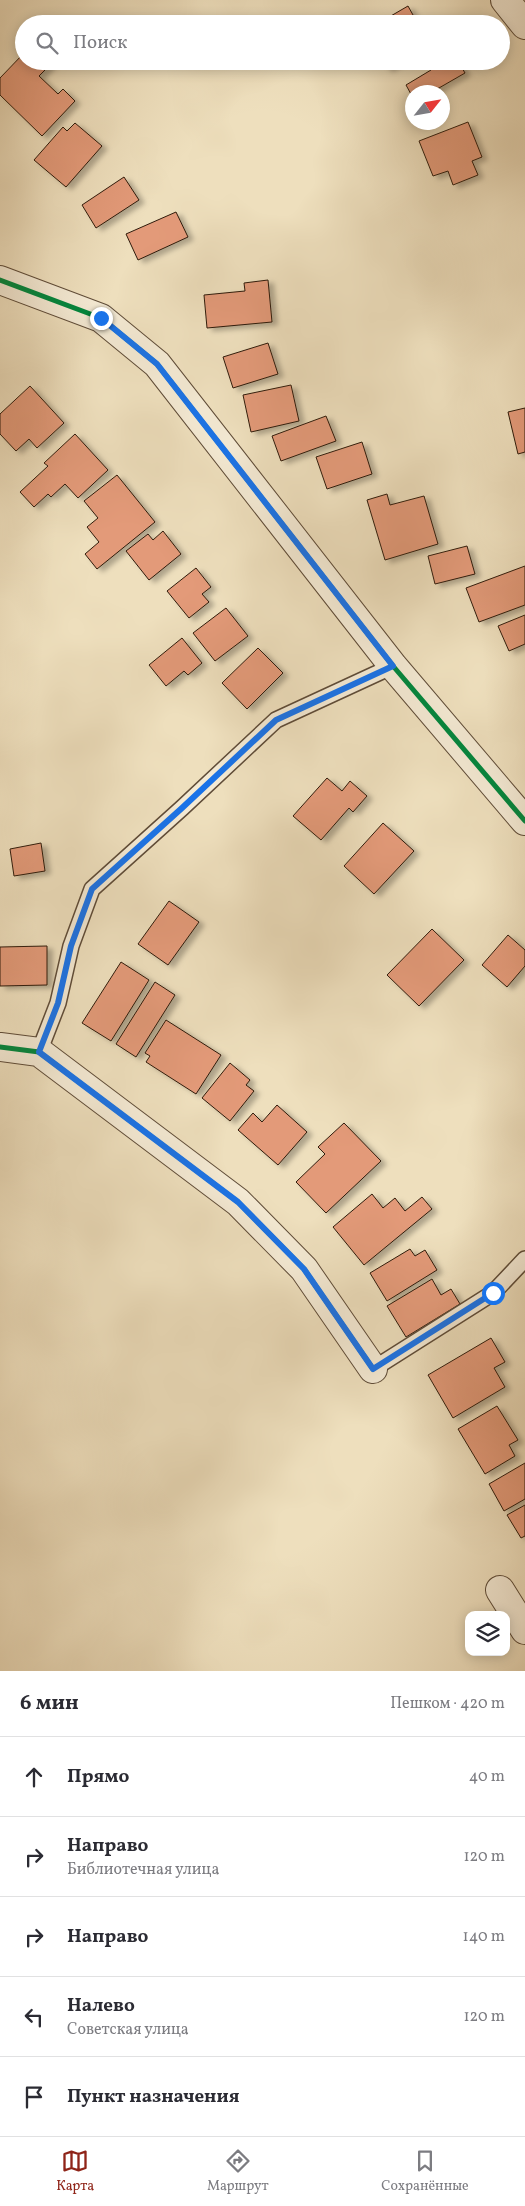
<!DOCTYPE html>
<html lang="ru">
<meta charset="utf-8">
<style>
:root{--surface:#fff;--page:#f7f7f7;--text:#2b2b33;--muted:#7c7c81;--line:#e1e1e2;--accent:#8f2418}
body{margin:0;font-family:Vollkorn,serif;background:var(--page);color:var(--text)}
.controls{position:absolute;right:15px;bottom:15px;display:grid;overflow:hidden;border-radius:10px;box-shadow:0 2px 12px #0003}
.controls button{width:45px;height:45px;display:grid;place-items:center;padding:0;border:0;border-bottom:1px solid var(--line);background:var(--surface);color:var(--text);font:25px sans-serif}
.compass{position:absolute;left:405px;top:85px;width:45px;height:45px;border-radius:50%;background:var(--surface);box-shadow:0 2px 12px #0003;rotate:59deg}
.stop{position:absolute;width:15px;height:15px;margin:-11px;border:4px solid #1a73e8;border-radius:50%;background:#fff}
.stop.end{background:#1a73e8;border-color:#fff;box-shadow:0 1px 5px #0008}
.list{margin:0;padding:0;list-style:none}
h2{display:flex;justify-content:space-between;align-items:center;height:65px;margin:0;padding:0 20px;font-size:21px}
h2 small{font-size:16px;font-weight:400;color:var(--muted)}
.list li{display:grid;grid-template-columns:32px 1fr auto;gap:15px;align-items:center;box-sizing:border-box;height:80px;padding:0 20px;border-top:1px solid var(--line)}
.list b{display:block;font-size:19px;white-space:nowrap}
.list p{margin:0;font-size:16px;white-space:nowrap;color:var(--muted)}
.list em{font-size:16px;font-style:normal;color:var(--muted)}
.icon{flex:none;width:28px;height:28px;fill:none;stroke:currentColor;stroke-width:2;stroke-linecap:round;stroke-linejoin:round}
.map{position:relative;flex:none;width:525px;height:1671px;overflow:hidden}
.search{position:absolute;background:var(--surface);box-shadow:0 2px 12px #0003;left:15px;right:15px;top:15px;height:55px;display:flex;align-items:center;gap:12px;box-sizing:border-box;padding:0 18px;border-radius:28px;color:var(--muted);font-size:19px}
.sheet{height:465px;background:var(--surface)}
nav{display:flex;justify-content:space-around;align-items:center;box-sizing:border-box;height:70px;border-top:1px solid var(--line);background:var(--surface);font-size:14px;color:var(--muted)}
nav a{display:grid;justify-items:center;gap:2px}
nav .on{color:var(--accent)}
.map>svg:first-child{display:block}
</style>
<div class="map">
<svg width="525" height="1671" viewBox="0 0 525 1671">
<defs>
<filter id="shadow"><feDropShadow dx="5.5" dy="3" stdDeviation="2.5" flood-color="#0004"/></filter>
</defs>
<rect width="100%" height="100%" fill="#eedfbd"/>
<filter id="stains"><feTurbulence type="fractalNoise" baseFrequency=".004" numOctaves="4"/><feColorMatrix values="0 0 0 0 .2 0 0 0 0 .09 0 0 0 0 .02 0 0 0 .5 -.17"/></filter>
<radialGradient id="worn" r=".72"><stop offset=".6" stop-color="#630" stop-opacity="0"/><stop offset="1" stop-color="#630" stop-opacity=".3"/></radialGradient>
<g fill="#e39a79" stroke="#2f1b0c" filter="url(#shadow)">
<path d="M408 6 418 24H377Z"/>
<path d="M24 53V61H48L51 64 39 76 58 94 63 89 75 101 42 136 0 95V78Z"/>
<path d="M382 61H400L387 69Z"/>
<path d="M426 61H458L465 73 432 92H412V96L406 85 431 70Z"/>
<path d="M468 122 482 157 472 161 478 175 453 185 448 171 433 176 419 141Z"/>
<path d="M75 123 102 146 66 187 34 160 63 127 67 131Z"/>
<path d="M124 177 139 200 96 228 82 205Z"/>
<path d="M176 212 188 237 138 260 126 234Z"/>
<path d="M268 280 272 322 207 328 204 295 245 291 244 283Z"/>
<path d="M268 343 278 374 233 388 223 357Z"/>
<path d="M291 385 299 421 251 432 243 395Z"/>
<path d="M30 386 64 423 37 448 29 439 16 451 0 434V414Z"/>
<path d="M525 408V452L518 454 508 412Z"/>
<path d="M326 416 336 441 281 461 272 436Z"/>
<path d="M75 434 108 470 78 498 65 484 51 497 48 494 34 507 20 492 48 466 44 463Z"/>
<path d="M362 442 372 474 327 489 316 457Z"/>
<path d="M117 475 155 522 97 569 85 554 99 542 87 527 98 518 84 501Z"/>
<path d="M387 494 390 505 424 496 438 544 385 560 367 500Z"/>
<path d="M163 531 181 554 149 580 126 551 148 534 153 540Z"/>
<path d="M467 546 475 574 435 584 428 556Z"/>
<path d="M525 566V605L479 622 466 588Z"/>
<path d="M196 568 211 587 202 594 209 602 189 618 167 591Z"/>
<path d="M226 608 248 636 215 661 193 633Z"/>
<path d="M525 615V644L509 651 498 626Z"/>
<path d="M182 638 202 663 188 675 184 671 166 686 149 665Z"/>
<path d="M258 648 283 673 247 709 222 683Z"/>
<path d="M327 778 342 791 350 781 367 796 353 812 349 808 321 840 293 816Z"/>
<path d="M383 823 414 851 374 894 344 866Z"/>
<path d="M41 843 45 871 14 876 10 849Z"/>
<path d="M169 901 199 922 168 965 138 944Z"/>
<path d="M432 929 464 960 419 1006 387 975Z"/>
<path d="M508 935 525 950V966L507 987 482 965Z"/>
<path d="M47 946V985L0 986V947Z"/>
<path d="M121 962 149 980 111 1041 82 1023Z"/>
<path d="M155 982 175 995 136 1057 116 1044Z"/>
<path d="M166 1020 221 1055 196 1094 146 1062 150 1056 145 1053Z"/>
<path d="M230 1063 250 1080 246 1085 254 1091 230 1121 202 1098Z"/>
<path d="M277 1105 307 1132 278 1165 238 1130 253 1113 262 1122Z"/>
<path d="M344 1123 381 1161 326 1213 296 1182 325 1154 318 1147Z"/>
<path d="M372 1194 383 1208 395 1198 405 1211 422 1197 432 1209 364 1265 333 1227Z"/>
<path d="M410 1249 415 1256 425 1250 437 1270 387 1301 370 1273Z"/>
<path d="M432 1279 441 1295 451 1289 460 1304 406 1337 387 1306Z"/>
<path d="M491 1338 505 1362 494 1368 505 1387 453 1418 428 1375Z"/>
<path d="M497 1406 518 1440 509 1445 515 1456 485 1474 458 1429Z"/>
<path d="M525 1463V1499L504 1511 489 1484Z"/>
<path d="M525 1505V1536L521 1538 507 1515Z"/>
</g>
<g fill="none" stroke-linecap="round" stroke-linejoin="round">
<g stroke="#5f4c38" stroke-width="18">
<g id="service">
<path d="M39 1052 58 1003 71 946 92 889 182 808 276 720 393 666"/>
<path d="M373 1369 493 1293 525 1259"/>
</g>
</g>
<g stroke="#5f4c38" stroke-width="30">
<g id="minor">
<path d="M0 280 101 318 157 364 393 666 525 821"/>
<path d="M0 1047 39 1052 238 1202 304 1269 373 1369"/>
<path d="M500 1590 525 1630"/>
</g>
</g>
<g stroke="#5f4c38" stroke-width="30">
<path id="tertiary" d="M505 0 525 25"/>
</g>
<use href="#service" stroke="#f4ead4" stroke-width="15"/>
<use href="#minor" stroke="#f4ead4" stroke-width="28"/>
<use href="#tertiary" stroke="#f4ead4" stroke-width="28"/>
<g stroke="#f4ead4" stroke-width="8">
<g id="cycleway">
<path d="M0 280 101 318 157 364 393 666 525 821"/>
<path d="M0 1047 39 1052 238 1202 304 1269 373 1369"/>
</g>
</g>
<use href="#cycleway" stroke="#00873e" stroke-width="5"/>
</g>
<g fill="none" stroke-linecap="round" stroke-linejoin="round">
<path stroke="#1a73e8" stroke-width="6" d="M101 318 157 364 393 666 276 720 182 808 92 889 71 946 58 1003 39 1052 238 1202 304 1269 373 1369 493 1293"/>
</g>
<rect width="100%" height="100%" filter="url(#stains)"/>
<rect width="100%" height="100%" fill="url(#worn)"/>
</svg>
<div class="controls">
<button><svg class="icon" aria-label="layers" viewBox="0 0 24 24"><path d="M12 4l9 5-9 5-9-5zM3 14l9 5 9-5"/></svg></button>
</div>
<svg class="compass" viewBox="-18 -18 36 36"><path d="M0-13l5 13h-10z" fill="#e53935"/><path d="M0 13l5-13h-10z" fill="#7c7c81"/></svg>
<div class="stop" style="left:493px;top:1293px"></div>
<div class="stop end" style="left:101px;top:318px"></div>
<div class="search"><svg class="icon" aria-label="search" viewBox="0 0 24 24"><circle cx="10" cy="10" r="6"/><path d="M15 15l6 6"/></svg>Поиск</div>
</div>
<section class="sheet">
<h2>6 мин<small>Пешком · 420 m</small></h2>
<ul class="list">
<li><svg class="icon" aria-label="ahead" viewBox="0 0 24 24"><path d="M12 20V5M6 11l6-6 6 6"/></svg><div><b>Прямо</b></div><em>40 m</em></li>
<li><svg class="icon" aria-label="right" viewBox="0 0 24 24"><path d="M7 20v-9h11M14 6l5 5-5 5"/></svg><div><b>Направо</b><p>Библиотечная улица</p></div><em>120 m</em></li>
<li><svg class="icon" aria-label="right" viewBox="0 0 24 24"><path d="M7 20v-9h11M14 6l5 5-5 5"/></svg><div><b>Направо</b></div><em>140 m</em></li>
<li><svg class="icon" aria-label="left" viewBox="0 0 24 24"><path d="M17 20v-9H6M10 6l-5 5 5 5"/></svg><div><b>Налево</b><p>Советская улица</p></div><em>120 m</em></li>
<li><svg class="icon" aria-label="arrive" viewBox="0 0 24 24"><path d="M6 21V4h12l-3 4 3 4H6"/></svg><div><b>Пункт назначения</b></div></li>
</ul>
</section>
<nav>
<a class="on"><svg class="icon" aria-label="map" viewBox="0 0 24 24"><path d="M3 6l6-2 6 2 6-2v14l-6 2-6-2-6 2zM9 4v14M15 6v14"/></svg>Карта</a>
<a><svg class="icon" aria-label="directions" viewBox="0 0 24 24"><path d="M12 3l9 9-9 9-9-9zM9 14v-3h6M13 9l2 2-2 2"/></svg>Маршрут</a>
<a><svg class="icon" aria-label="saved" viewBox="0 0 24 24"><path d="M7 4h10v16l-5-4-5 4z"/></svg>Сохранённые</a>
</nav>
